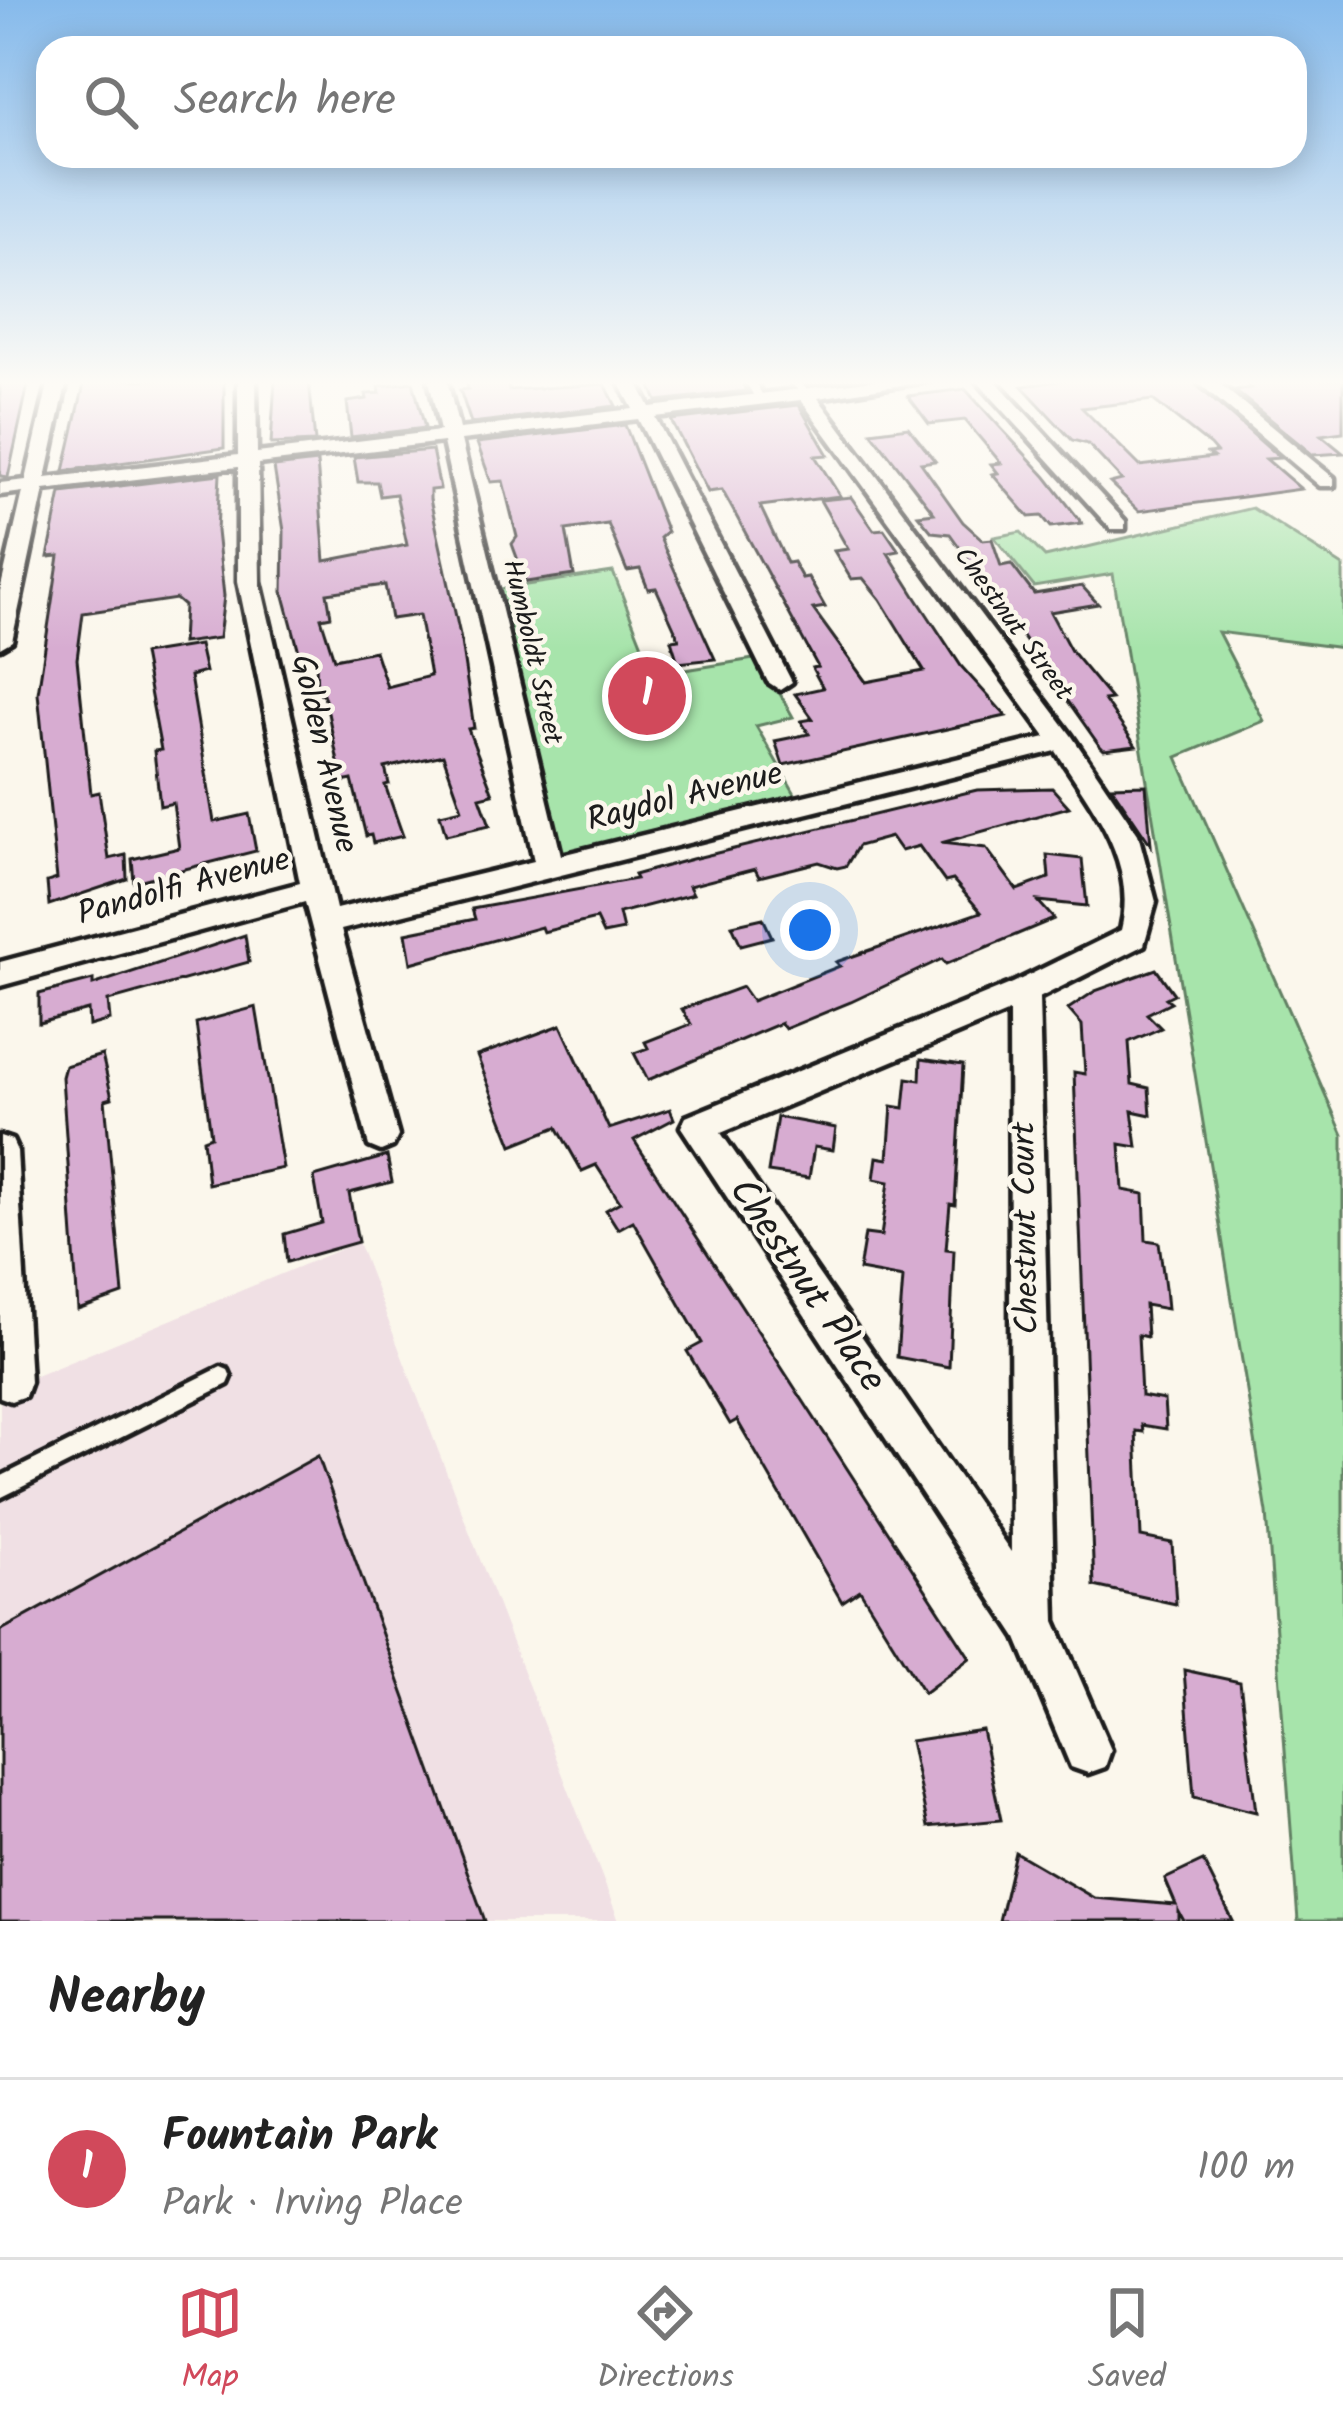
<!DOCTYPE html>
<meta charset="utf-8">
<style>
:root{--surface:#fff;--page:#f2f2f2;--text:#222;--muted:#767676;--line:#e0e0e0;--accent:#d1495b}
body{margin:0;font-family:Kalam,sans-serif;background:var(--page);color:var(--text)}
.you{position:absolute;left:810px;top:930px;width:42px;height:42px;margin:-30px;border:9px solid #fff;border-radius:50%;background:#1a73e8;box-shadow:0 0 0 18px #1a73e833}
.badge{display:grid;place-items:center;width:78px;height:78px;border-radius:50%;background:var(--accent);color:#fff;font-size:39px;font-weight:700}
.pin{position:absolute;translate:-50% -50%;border:6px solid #fff;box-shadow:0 3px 12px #0006}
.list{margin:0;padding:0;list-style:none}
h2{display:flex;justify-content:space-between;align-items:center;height:156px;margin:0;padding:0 48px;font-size:51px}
h2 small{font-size:39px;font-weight:400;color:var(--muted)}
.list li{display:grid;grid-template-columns:78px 1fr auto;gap:36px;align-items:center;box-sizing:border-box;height:180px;padding:0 48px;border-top:3px solid var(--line)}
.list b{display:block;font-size:45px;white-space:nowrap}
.list p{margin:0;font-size:39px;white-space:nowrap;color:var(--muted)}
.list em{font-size:39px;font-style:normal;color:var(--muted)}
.icon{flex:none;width:66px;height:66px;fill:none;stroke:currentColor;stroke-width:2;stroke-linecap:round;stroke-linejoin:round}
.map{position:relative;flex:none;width:1343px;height:1921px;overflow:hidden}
.search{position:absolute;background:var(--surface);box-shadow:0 6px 30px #0003;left:36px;right:36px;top:36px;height:132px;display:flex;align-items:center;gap:30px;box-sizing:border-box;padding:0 42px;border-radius:36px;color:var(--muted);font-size:45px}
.sheet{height:336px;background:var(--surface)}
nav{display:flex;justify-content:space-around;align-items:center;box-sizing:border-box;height:168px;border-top:3px solid var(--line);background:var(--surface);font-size:33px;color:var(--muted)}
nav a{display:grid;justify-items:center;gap:6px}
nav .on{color:var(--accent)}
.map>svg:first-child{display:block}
</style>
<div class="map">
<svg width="1343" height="1921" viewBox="0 0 1343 1921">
<rect width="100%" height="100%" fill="#fbf7ec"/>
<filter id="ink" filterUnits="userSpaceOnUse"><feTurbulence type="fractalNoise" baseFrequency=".00833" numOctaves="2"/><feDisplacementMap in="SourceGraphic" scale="24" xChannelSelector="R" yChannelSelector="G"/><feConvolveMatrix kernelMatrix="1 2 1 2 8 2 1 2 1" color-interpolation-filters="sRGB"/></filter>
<g filter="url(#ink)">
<path fill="#f0e0e4" d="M358 1242 619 1921H0V1391Z"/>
<g fill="#a7e4ab" stroke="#628064" stroke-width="3">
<path d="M1252 508 1343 566V648L1218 632 1264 721 1177 757 1343 1135V1921H1298L1267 1513 1113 574 1034 587 994 537 1021 532 1045 557Z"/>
<path d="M613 572 654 675 760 658 793 717 756 726 798 799 555 860 487 591Z"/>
</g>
<g fill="#d7acd1" stroke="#1c1c1c" stroke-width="3" fill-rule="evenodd">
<path d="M0 380H29L8 477 0 476Z"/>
<path d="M85 380H224V448L64 471Z"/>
<path d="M275 380H309L315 442 271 444Z"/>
<path d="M466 380H507L509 390 605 384 616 406 471 423 460 390 468 389Z"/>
<path d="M664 380H741L746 391 657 401 649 382Z"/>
<path d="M1067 380H1191L1280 458 1266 459 1301 489 1139 511 1110 483 1122 480 1088 444 1072 440 1022 386ZM1153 400 1210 445 1216 452 1208 453 1213 457 1140 466 1082 408Z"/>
<path d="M1241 380H1343V432L1321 435 1343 453 1313 455 1234 390 1250 388Z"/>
<path d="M413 382 425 428 351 437 347 402 367 399 366 394 380 393 379 386Z"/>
<path d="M965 389 1046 477 1082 523 1051 527 1042 516 1029 517 992 474 998 473 991 464 1001 463 965 420 929 424 908 396Z"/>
<path d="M799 405 828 455 815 456 840 496 760 506 787 563 793 562 802 578 808 577 825 607 813 609 866 682 924 671 880 599 863 578 851 579 834 551 848 549 820 500 851 497 874 530 884 529 899 551 888 553 917 599 961 666 1006 716 783 765 775 741 809 734 801 721 813 719 795 694 823 688 812 668 818 667 733 510 722 490 708 492 671 420Z"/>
<path d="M625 425 667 532 660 538 715 659 678 663 671 640 679 639 656 588 648 589 640 569 627 571 608 524 566 530 574 575 526 582 512 544 517 537 503 481 491 482 477 443Z"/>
<path d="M908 427 935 461 921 463 963 522 983 540 992 539 1001 566 1011 564 1034 594 1082 586 1098 604 1050 612 1071 651 1111 699 1104 700 1136 746 1104 750 1099 745 950 534 932 532 918 515 934 513 871 432Z"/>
<path d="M432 450 440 489 430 490V499L460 635 474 728 468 729 493 794 480 797 490 825 446 835 440 814 462 809 443 755 385 768 389 784 385 785 403 836 373 843 371 835 366 836 352 780 342 782 326 703 323 694 317 695 316 660 302 663 283 592 284 531 274 467 317 462 325 561 407 545 396 494 380 496 377 482H358L354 457ZM385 585 391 619 419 615 430 676 387 687 375 651 334 659 321 618 331 616 327 593Z"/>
<path d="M220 474 217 531 224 596 219 638 182 643 184 606 176 599 83 613 77 659 91 794 99 792 109 859 126 855 127 879 49 905 47 882 57 879 38 693 59 556 48 557 61 493Z"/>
<path d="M199 645 205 672 190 676 214 822 249 814 256 851 134 882 132 859 179 848 173 803 160 806 154 751 161 750 143 654Z"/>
<path d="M1146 785 1151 845 1111 786Z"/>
<path d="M1052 788 1069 807 941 843 986 848 1017 890 1049 878 1047 855 1082 859 1087 906 1038 901 1054 919 946 964 942 959 851 1002 785 1029 781 1023 648 1080 634 1053 648 1048 645 1042 691 1024 682 1009 742 987 752 1001 840 966 836 962 981 912 953 880 945 882 919 846 901 851 891 837 858 846 846 866 837 868 819 862 759 877 755 869 689 886 693 894 619 913 623 930 603 934 596 919 543 932 541 927 411 963 406 933 475 919 472 909 636 879 634 875 692 859 977 790Z"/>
<path d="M763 918 772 937 741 945 732 925Z"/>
<path d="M245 935 249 962 108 1001 110 1020 89 1026 88 1010 39 1023V994L93 980V985Z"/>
<path d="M1156 969 1174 994 1166 998 1171 1002 1147 1014 1161 1028 1129 1042 1132 1084 1149 1088 1151 1115 1132 1111 1137 1147 1120 1144 1123 1190 1144 1194 1146 1240 1159 1242 1165 1288 1167 1309 1145 1305 1147 1337 1138 1335 1141 1396 1164 1400 1166 1429 1142 1425 1143 1432 1136 1431 1141 1537 1172 1543 1176 1604 1094 1586 1074 1072 1085 1074 1082 1025 1068 1009 1095 991Z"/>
<path d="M256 1007 283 1168 208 1184 203 1139 211 1136 196 1023Z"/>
<path d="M561 1025 609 1129 670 1109 674 1119 634 1140 970 1658 924 1693 860 1590 842 1602 737 1420 730 1424 687 1351 702 1343 633 1221 618 1229 606 1210 620 1202 596 1165 582 1171 557 1127 512 1145 477 1056Z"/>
<path d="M102 1055 112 1098 105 1100 123 1294 78 1310 62 1077 65 1066Z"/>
<path d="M921 1059 963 1065 955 1205 950 1204 946 1249 954 1250 949 1367 897 1357 903 1278 859 1270 865 1234 881 1236 889 1182 874 1179 877 1157 888 1159 892 1106 904 1108 907 1078 920 1080Z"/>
<path d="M777 1117 836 1128 833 1150 814 1147 809 1178 768 1172Z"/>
<path d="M387 1156 392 1182 349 1193 358 1242 287 1262 284 1234 322 1223 314 1177Z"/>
<path d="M318 1456 485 1921H0V1631Z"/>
<path d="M1184 1670 1240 1682 1256 1812 1194 1797Z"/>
<path d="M982 1730 1001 1820 928 1827 910 1741Z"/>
<path d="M1015 1852 1094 1898 1176 1905 1165 1879 1203 1861 1233 1921H1184L1179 1912V1921H999Z"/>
</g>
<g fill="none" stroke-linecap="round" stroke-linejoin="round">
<g stroke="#1c1c1c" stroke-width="9">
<g id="service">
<path d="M745 380H754L765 400 763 402H757Z"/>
<path d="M789 380H798L810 393V397H804Z"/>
<path d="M221 1367 228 1370 231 1377 228 1384 0 1498V1477Z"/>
</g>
</g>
<g stroke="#1c1c1c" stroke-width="9">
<g id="minor">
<path d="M49 380H67L46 478 238 455V380H256L257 453 440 431 429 380H447L459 429 633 409 618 380H636L650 407 876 380H933L818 398 1071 735 1138 834 1156 902 1144 945 1039 998 1055 1621 1111 1750 1105 1767 1088 1773 1071 1767 1017 1638 681 1127 686 1117 1013 983 1121 930C1138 861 1092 807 1056 751L341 930 398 1136 393 1146 381 1151 369 1146 305 902 0 986V962L300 883 238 581V467L44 490 12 641 0 648V591L23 492 0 495V483L26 480ZM801 400 1046 737 561 855 461 440 638 419 768 682 780 690 792 682 655 417ZM443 442 534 861 336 909 260 581 258 464ZM1009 1012 1011 1552 721 1133Z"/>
<path d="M976 380H995L1125 521V529H1111Z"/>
<path d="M1195 380H1215L1334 478V486H1320Z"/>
<path d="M0 1136 12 1140 17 1151 30 1382 25 1396 11 1401 0 1397Z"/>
</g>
</g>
<use href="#service" fill="#fbf7ec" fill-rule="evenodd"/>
<use href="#minor" fill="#fbf7ec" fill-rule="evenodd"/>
</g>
</g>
<linearGradient id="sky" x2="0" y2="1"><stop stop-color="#86baeb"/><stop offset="0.59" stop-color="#fdfbf6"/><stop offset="1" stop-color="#fdfbf6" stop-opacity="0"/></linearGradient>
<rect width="1343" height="649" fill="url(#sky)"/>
<g text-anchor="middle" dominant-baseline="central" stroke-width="9" stroke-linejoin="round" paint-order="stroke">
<g font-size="27" fill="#1c1c1c" stroke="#fbf7ec">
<text transform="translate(1013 624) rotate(54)">Chestnut Street</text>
<text transform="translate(532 652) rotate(77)">Humboldt Street</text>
</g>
<g font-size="33" fill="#1c1c1c" stroke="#fbf7ec">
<text transform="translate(323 754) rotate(77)">Golden Avenue</text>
<text transform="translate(685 798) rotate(-14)">Raydol Avenue</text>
<text transform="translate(184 888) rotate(-15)">Pandolfi Avenue</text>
<text transform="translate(1027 1228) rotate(-91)">Chestnut Court</text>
</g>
<g font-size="39" fill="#1c1c1c" stroke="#fbf7ec">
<text transform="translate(806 1286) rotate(56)">Chestnut Place</text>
</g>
</g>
</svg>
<div class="you"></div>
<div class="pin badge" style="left:647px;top:696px">1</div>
<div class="search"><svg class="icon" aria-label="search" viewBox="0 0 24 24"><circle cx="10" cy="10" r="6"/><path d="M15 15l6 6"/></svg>Search here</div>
</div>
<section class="sheet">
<h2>Nearby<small></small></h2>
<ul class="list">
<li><span class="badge">1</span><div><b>Fountain Park</b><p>Park · Irving Place</p></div><em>100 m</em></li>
</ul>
</section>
<nav>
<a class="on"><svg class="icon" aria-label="map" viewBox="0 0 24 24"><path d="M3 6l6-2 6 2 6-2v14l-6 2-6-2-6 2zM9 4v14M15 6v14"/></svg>Map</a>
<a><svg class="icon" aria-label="directions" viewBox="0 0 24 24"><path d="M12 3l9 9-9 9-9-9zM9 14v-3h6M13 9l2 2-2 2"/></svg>Directions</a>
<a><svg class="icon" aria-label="saved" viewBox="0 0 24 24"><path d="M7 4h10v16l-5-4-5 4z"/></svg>Saved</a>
</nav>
